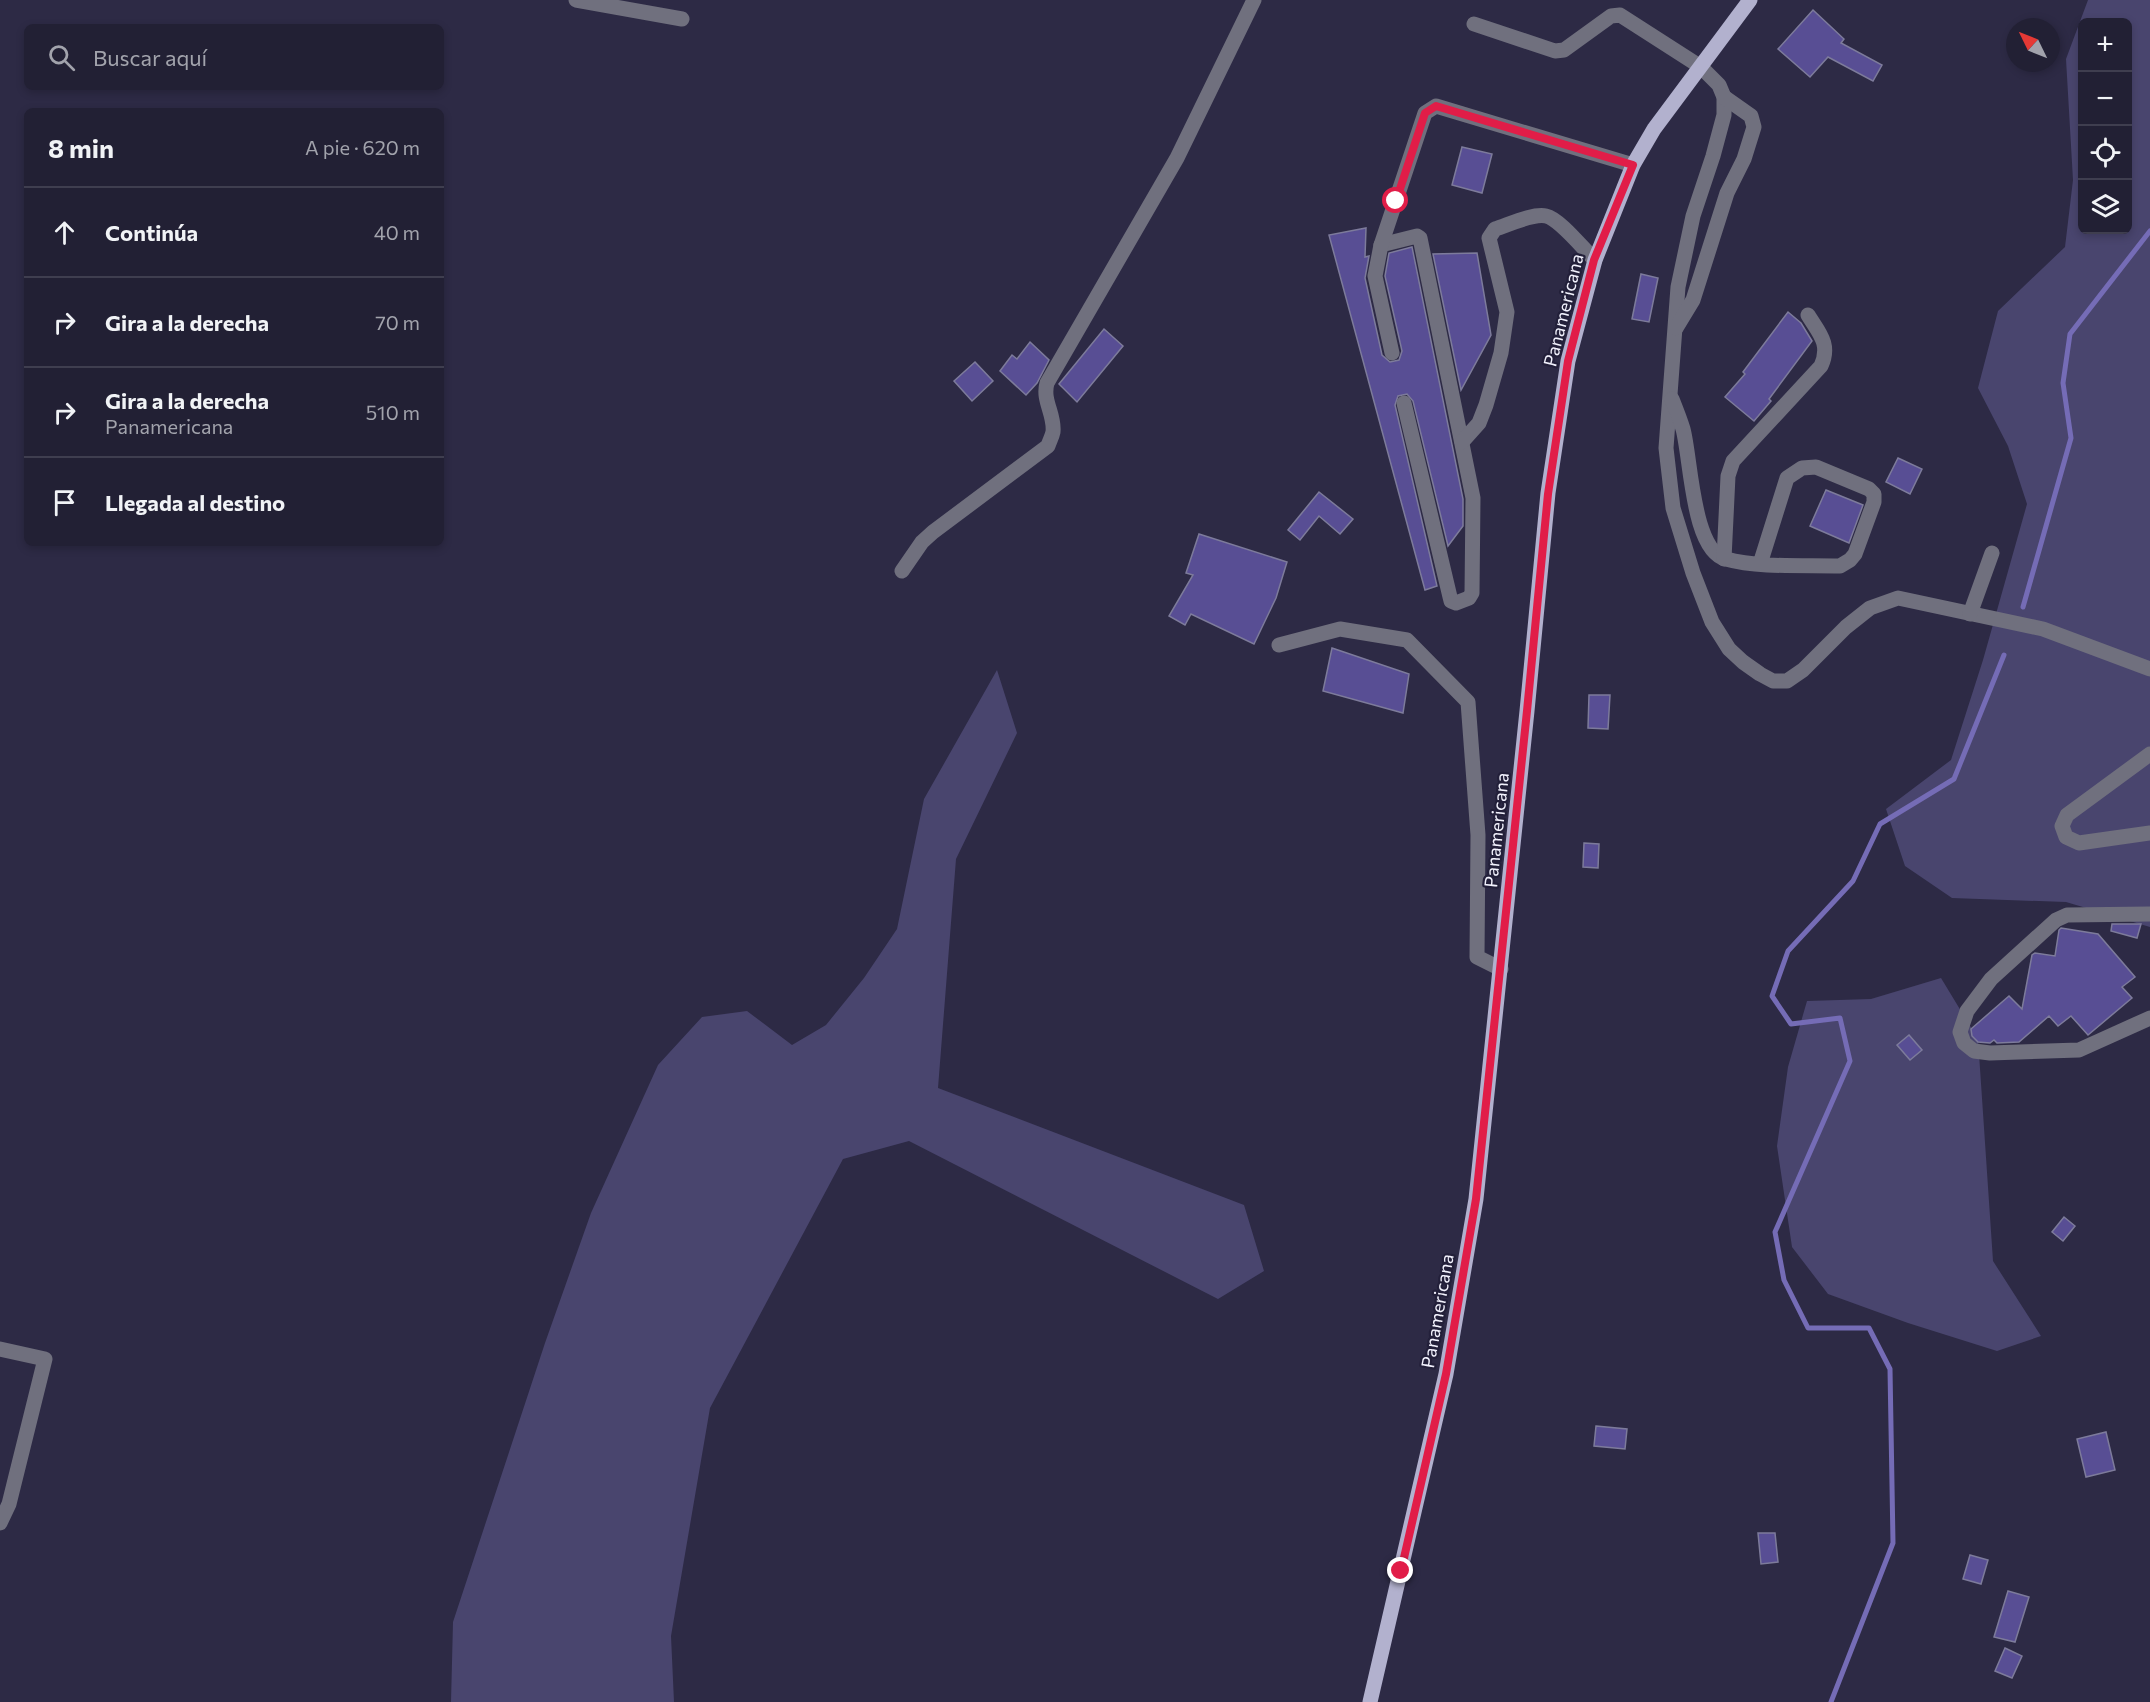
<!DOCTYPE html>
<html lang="es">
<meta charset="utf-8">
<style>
:root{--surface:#222034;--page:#2e2d40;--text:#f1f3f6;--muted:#a2a3ac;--line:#3f3e4f}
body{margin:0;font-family:Commissioner,sans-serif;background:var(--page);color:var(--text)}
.controls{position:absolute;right:18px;top:18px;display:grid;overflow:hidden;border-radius:9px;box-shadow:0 3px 9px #0003}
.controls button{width:54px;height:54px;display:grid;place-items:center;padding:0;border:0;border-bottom:2px solid var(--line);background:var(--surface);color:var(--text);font:30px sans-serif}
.compass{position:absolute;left:2006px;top:18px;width:54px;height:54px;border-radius:50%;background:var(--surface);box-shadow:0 3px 9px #0003;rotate:313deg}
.stop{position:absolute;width:18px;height:18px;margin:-14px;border:4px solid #e11d48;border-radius:50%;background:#fff}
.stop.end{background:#e11d48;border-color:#fff;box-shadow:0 2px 6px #0008}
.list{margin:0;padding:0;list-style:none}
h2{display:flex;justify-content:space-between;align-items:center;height:78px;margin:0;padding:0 24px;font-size:26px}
h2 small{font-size:20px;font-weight:400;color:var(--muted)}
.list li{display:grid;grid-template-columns:39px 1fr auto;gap:18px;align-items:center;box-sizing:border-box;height:90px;padding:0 24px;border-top:2px solid var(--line)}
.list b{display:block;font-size:22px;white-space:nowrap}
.list p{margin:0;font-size:20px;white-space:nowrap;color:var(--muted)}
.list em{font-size:20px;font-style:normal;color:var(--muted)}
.icon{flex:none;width:33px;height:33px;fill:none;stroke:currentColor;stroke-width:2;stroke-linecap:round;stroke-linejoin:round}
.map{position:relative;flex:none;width:2150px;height:1702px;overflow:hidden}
.search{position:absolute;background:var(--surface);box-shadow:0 3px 9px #0003;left:24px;top:24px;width:420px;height:66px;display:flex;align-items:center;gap:15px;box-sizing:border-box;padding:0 21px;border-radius:9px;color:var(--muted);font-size:22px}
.panel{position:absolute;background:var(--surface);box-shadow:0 3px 9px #0003;left:24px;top:108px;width:420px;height:438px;border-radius:9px}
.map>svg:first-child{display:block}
</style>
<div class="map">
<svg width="2150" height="1702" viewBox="0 0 2150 1702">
<rect width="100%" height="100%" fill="#2d2a45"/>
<g fill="#49456e" fill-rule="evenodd">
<path d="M2088 0H2150V927L2066 902 1952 898 1905 866 1886 809 1951 760 1983 660 2027 504 2008 446 1978 388 1998 311 2065 247 2073 180 2066 59ZM2082 22H2128V230H2082Z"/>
<path d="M997 670 1017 733 956 859 938 1088 1244 1205 1264 1271 1218 1299 909 1141 843 1159 710 1408 671 1636 674 1702H451L453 1622 545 1343 591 1213 658 1065 702 1017 747 1011 792 1045 826 1025 864 978 897 929 924 799Z"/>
<path d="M1941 978 1978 1039 1993 1261 2041 1336 1997 1351 1908 1323 1828 1294 1792 1247 1777 1146 1788 1067 1807 1001 1871 999Z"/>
</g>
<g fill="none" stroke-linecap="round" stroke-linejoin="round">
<g stroke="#756cb6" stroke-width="5">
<path d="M2023 607 2071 438 2063 383 2070 334 2150 231"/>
<path d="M1831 1702 1893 1543 1890 1369 1869 1328H1808L1784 1280 1775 1232 1850 1061 1840 1018 1791 1024 1772 996 1788 951 1853 881 1880 824 1954 779 2004 655"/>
</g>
</g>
<g fill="#584e94" stroke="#7d7b9b" stroke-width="1.5">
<path d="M1813 10 1844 39 1841 43 1882 65 1873 81 1828 57 1810 77 1778 49Z"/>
<path d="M1462 147 1492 154 1482 193 1452 185Z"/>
<path d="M1366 228 1365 257 1369 256 1365 278 1382 355 1390 362 1399 360 1402 351 1385 276 1389 253 1412 247 1463 499V526L1448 546 1413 401 1407 394 1398 396 1395 405 1437 586 1425 590 1329 235Z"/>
<path d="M1477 253 1491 335 1461 390 1433 254Z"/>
<path d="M1641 274 1658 278 1649 322 1632 319Z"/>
<path d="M1788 312 1801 323 1812 341 1769 399 1771 401 1754 421 1725 397 1745 374 1743 372Z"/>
<path d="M1104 329 1123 346 1077 402 1059 384Z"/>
<path d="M1030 342 1049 360 1037 383 1026 395 1000 371 1012 355 1017 359Z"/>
<path d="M975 362 993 381 972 401 954 381Z"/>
<path d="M1898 458 1922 469 1910 494 1886 482Z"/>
<path d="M1826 490 1863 505 1849 543 1810 526Z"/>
<path d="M1319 492 1353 519 1340 534 1319 516 1300 540 1288 530Z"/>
<path d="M1199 534 1287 562 1276 598 1254 644 1191 614 1185 625 1169 616 1193 575 1186 573Z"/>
<path d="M1332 648 1409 674 1403 713 1323 691Z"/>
<path d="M1589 695H1610L1608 729 1588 728Z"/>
<path d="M1584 843 1599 844 1598 868 1583 867Z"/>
<path d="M2112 924H2141L2137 938 2111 931Z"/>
<path d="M2061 928 2098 934 2135 977 2122 987 2132 998 2088 1035 2071 1016 2058 1026 2049 1016 2019 1042 1997 1043 1994 1040 1990 1043 1978 1042 1972 1036 1971 1029 2009 996 2022 1009 2032 955 2035 953 2055 956 2059 930Z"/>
<path d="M1909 1035 1922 1050 1910 1060 1897 1045Z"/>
<path d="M2064 1217 2075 1226 2063 1241 2052 1232Z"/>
<path d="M1596 1426 1627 1429 1625 1449 1594 1446Z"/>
<path d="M2106 1432 2115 1470 2086 1477 2077 1439Z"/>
<path d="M1758 1533H1775L1778 1562 1761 1564Z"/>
<path d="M1970 1555 1988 1560 1981 1584 1963 1579Z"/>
<path d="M2008 1591 2029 1597 2015 1642 1994 1637Z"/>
<path d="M2005 1648 2022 1656 2012 1678 1995 1671Z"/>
</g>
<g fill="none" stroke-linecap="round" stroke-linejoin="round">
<g stroke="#70707e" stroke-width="15">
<path d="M576 0 682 19"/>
<path d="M1474 24 1555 51 1564 50 1611 16 1620 15 1701 67 1719 85 1724 97V115L1713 156 1693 216 1678 287 1666 448 1673 508 1693 573 1712 622 1729 649 1743 662 1760 674 1773 681H1787L1803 670 1846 627 1870 608 1898 598 2043 629 2150 669"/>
<path d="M1381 245 1417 236 1420 238 1473 498 1472 593 1469 598 1456 603 1451 601 1450 597 1404 403"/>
<path d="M1676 328 1693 300 1727 193 1744 159 1754 127 1751 116 1724 97"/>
<path d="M1392 353 1375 276 1381 245 1425 113 1436 106 1633 165"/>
<path d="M1672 399C1676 409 1680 419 1683 429 1691 458 1692 551 1726 559 1758 568 1806 565 1840 566L1850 560 1855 554 1874 502V494L1869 489 1816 467 1802 468 1787 478 1760 564"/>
<path d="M1462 442 1479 423 1486 405 1501 353 1507 312 1489 238 1495 229C1508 225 1533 213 1546 216 1560 219 1584 250 1595 260"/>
<path d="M1724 559 1728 476 1733 461 1821 366C1831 344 1819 333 1808 315"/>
<path d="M902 571 922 542 933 532 1048 446C1049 442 1052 437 1053 432 1055 414 1042 401 1047 383L1177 158 1254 0"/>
<path d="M1970 614 1992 553"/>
<path d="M1279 645 1340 629 1407 640 1468 702 1478 835 1477 957 1501 969"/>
<path d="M2150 754 2067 815 2062 826 2066 837 2079 843 2150 833"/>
<path d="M2150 914 2067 915 2056 920 1991 979 1967 1011 1960 1032 1964 1043 1974 1051 1990 1053 2079 1050 2150 1018"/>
<path d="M0 1349 45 1359 9 1504 0 1523"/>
</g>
<path stroke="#b2b1ce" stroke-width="15" d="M1370 1702 1446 1374 1476 1199 1527 711 1548 493 1568 361 1595 260 1633 165 1654 129 1750 0"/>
</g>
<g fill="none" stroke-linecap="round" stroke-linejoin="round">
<path stroke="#e11d48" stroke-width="8" d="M1396 201 1425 113 1436 106 1633 165 1594 260 1568 361 1548 494 1527 711 1476 1199 1446 1374 1401 1571"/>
</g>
<g text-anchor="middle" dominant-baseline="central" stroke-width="4.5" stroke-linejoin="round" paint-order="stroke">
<g font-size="18" fill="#f2f2fd" stroke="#23203a">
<text transform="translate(1563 310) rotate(-76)">Panamericana</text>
<text transform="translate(1496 830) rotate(-84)">Panamericana</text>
<text transform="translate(1437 1311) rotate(-80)">Panamericana</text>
</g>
</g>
</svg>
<div class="controls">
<button>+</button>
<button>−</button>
<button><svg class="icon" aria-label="locate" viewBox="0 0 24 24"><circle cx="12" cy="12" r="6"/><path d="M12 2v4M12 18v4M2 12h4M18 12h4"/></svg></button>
<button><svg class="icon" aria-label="layers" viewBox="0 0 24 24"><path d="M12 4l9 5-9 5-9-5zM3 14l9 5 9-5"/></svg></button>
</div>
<svg class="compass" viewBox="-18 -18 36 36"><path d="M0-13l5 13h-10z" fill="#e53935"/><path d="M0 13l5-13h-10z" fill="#a2a3ac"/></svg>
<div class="stop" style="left:1396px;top:201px"></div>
<div class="stop end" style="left:1401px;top:1571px"></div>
<div class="search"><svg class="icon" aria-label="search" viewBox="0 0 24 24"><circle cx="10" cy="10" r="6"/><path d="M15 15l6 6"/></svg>Buscar aquí</div>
<section class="panel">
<h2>8 min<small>A pie · 620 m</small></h2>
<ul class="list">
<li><svg class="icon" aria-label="ahead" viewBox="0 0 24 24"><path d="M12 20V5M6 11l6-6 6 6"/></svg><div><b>Continúa</b></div><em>40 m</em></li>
<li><svg class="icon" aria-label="right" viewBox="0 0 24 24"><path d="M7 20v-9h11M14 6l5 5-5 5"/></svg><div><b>Gira a la derecha</b></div><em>70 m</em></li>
<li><svg class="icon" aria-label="right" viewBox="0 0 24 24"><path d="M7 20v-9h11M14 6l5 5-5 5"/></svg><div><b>Gira a la derecha</b><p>Panamericana</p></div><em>510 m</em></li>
<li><svg class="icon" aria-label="arrive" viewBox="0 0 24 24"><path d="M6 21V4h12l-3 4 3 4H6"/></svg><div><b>Llegada al destino</b></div></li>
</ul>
</section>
</div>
